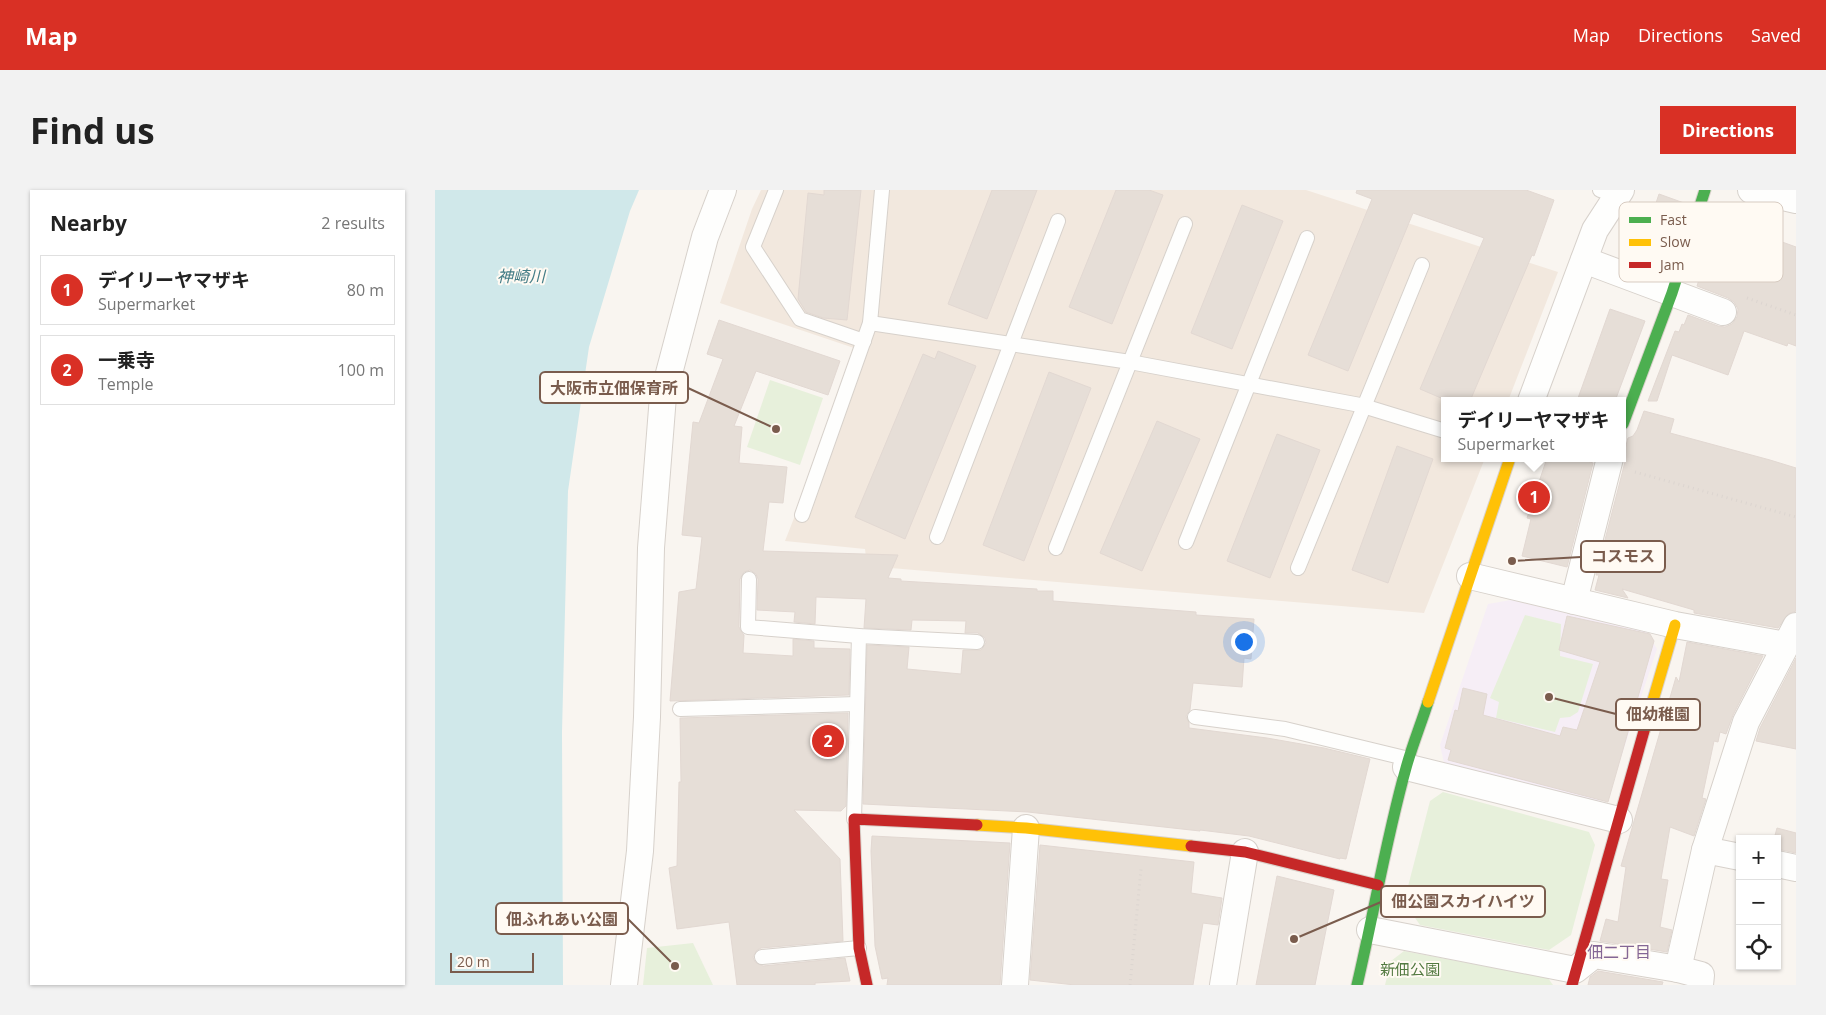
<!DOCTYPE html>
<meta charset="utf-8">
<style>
:root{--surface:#fff;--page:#f2f2f2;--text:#222;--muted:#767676;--line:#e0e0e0;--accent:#d93025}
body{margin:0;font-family:"Open Sans","Noto Sans JP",sans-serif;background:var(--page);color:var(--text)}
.controls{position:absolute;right:15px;bottom:15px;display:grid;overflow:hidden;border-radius:0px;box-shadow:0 1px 4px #0004}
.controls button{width:45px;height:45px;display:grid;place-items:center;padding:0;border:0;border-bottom:1px solid var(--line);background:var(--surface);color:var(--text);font:25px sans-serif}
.scale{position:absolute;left:15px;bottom:12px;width:84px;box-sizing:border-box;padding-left:5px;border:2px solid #7a5c4d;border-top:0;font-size:14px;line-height:18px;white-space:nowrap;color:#7a5c4d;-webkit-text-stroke:4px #fffaf3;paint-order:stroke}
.you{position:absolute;left:808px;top:451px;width:18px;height:18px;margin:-12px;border:4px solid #fff;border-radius:50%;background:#1a73e8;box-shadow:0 0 0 8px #1a73e833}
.badge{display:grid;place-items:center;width:32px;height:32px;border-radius:50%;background:var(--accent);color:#fff;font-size:16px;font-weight:700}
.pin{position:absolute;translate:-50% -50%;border:2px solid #fff;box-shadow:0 1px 5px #0006}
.popup{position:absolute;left:1006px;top:207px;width:185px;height:65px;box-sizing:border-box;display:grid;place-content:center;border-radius:0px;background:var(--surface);filter:drop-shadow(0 1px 4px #0005);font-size:16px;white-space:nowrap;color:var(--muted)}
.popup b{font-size:19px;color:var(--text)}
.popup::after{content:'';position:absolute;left:50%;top:100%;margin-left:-10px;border:10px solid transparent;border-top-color:var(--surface)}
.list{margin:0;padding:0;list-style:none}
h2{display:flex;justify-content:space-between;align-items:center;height:65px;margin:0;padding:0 20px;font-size:21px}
h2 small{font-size:16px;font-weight:400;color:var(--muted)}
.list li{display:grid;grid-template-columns:32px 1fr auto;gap:15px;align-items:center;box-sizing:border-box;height:70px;margin:0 10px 10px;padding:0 10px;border:1px solid var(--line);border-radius:0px}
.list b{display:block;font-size:19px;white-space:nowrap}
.list p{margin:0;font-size:16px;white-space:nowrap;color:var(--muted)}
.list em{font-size:16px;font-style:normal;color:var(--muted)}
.icon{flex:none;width:28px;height:28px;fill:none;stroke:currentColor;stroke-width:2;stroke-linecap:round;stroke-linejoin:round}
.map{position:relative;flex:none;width:1361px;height:795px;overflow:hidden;border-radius:0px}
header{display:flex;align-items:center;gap:30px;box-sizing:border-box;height:70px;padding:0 25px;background:var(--accent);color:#fff}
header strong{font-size:24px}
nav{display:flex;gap:28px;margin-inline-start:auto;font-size:18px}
.intro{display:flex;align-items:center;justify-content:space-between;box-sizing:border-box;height:120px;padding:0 30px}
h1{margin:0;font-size:35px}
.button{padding:12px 22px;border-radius:0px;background:var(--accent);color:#fff;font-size:18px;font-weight:700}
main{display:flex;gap:30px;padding:0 30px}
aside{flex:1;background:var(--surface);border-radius:0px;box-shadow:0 1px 4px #0004}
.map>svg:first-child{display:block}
</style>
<header>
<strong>Map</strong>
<nav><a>Map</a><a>Directions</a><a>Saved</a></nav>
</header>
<div class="intro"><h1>Find us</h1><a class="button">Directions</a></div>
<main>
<aside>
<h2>Nearby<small>2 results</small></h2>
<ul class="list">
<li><span class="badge">1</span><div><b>デイリーヤマザキ</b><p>Supermarket</p></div><em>80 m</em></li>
<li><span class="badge">2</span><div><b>一乗寺</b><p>Temple</p></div><em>100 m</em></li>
</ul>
</aside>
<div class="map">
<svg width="1361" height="795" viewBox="0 0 1361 795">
<rect width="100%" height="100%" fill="#f9f5f0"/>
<path fill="#f2e8de" d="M326 0H871L1123 82 1073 211H1010V268H1050L989 423 432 376 430 359 350 351 425 160 285 113 317 19Z"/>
<path fill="#f6eef6" d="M1076 410 1211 441 1222 459 1174 603 1161 614 1009 573 1005 555 1053 414Z"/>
<g fill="#e7f0db">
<path d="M335 190 388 208 365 275 312 257Z"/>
<path d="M1090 425 1126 434 1125 466 1158 474 1143 522 1135 527 1125 528 1120 542 1061 528 1064 512 1055 508Z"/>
<path d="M1008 602 1154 642 1160 655 1136 745 1114 760 985 735 969 712 995 611Z"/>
<path d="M258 753 278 795H208L212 758Z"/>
<path d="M969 761 1113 788 1118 795H950L956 771Z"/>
</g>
<path fill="#d0e8ea" d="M0 0H204L195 21 154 157 133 301 127 542 128 795H0Z"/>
<g fill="#e6ded7" stroke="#e2d8d2">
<path d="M389 0H426L412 130 388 128 371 122 363 109 373 3 389 5Z"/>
<path d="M557 0H602L552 129 513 114Z"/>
<path d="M681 0H714L728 5 677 134 634 117Z"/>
<path d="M922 0H1091L1119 10 1099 66 1097 65 1035 211H1013L985 199 1049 48 978 23 913 181 873 165 937 9 921 3Z"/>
<path d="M1224 4 1249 13 1228 80 1225 82 1187 67 1205 27 1215 31Z"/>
<path d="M807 15 848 31 797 159 756 143Z"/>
<path d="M1278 27 1361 57V156L1353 153 1352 156 1309 141 1293 185 1237 165 1222 211H1213L1240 141 1244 142 1247 134 1249 135 1253 125 1283 136 1290 137 1297 134 1302 127 1303 119 1299 112 1293 108 1262 96 1279 42 1271 48Z"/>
<path d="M1175 119 1210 131 1180 211H1142Z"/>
<path d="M284 130 405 171 393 205 321 181 299 236 307 237 304 273 352 277 348 313 334 312 328 361 463 365 453 388 466 389V391L602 399V401H618V411L761 422V425L819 429 816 469 809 468 807 497 758 493 755 520 751 526 754 533V538L832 548 889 558 935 569 911 669 905 668V669L814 646 765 640V641L593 622 428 614 432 455 474 457 472 479 526 484 528 460H546L551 453 550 448 543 443H530L531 431 477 430 476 440 429 438 431 409 381 407 380 434 359 432 360 422 322 420 323 389 321 384 315 380 309 382 305 389 304 437 306 441 309 445 308 463 358 466V449L379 451V458L415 459 414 505 235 511 244 402 261 399 267 347 247 345 258 232 264 233 288 169 272 164Z"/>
<path d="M503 161 541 176 470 349 420 327 488 164 500 169Z"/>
<path d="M614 182 656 198 589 371 548 355Z"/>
<path d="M1209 221 1239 229 1235 243 1335 270 1361 278V421L1353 424 1343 438 1259 423V420L1187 399 1193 408 1160 400 1164 385H1161L1190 272 1189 263 1193 248 1198 246 1202 240Z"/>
<path d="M722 231 765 249 707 381 665 363Z"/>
<path d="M842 244 885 260 835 388 792 371Z"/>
<path d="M962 256 998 269 953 393 917 380Z"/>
<path d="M1112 268H1143L1158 273 1132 377 1087 366 1096 329 1092 328Z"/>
<path d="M1132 426 1215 444 1219 451 1173 612 1013 570 1016 560 1010 558 1020 520 1023 521 1028 498 1052 504 1048 525 1125 546 1128 537 1142 540 1165 472 1124 460Z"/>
<path d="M1252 452 1328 466 1298 525 1291 544 1285 542 1283 552 1279 551 1267 608 1271 609 1259 646 1235 637 1226 689 1233 690 1225 737 1237 740 1232 762 1165 751 1171 729 1183 732 1191 677 1186 676 1241 487 1244 492Z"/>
<path d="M1361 468V559L1321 551 1325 538Z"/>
<path d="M413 523 411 616 406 621 359 620 405 669 408 751 326 758 322 760 318 767 320 772 328 776 410 768 415 791 380 793V795H302L294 732 242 739 234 678 242 676 244 592H246L245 528Z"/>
<path d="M1342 638 1361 643V663L1342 659V649H1339Z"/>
<path d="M437 646 575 653 565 795H452L453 788 447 789 440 756 436 661Z"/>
<path d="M605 655 759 672 756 703 787 708 783 735 768 733 758 795H640L595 790Z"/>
<path d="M842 686 899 700 880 795H821Z"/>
<path d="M1163 781 1228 792 1227 795H1153L1155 787Z"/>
</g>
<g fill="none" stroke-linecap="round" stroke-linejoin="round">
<g stroke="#d7d1cb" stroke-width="16">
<g id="lane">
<path d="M341 0 318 57 365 129 429 151"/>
<path d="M1165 0 1182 6"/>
<path d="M435 133 695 172 925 215 1010 241"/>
<path d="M367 325 435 133 447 0"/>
<path d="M502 347 623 31"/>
<path d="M751 352 872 48"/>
<path d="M621 358 750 34"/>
<path d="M863 378 987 75"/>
<path d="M314 389 313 437 424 446 542 452"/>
<path d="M245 519 422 514"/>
<path d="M760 527 850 539 974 569"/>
<path d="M419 629 424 446"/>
<path d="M327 767 424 758"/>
</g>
</g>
<g stroke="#d7d1cb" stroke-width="28">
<g id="street">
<path d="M1316 0 1361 10"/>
<path d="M1149 70 1288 122"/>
<path d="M1096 211 1160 40 1186 0"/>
<path d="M1035 386 1240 435 1351 455"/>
<path d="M1139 411 1175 268"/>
<path d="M971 577 1184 630"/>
<path d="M1270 660 1305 667"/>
<path d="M1342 674 1361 678"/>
<path d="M935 740 1140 780 1159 765 1243 779 1266 785 1265 795"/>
<path d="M1243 779 1270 660 1311 532 1361 436"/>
<path d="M189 795 205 661 212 527 216 358 228 206 270 47 288 0"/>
<path d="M580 795 591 638"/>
<path d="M788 795 810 662"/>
</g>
</g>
<g stroke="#d9d2cb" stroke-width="13">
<g id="fast">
<path d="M1188 234 1237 103 1270 0"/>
<path d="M922 795C939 723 951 649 971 578 977 556 986 534 993 512"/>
</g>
</g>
<g stroke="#d9d2cb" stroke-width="13">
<g id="slow">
<path d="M993 512 1075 268"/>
<path d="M1209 541 1240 435"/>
<path d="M542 635 591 638 756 656"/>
</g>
</g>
<g stroke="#d9d2cb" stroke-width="13">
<g id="jam">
<path d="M756 656 810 662 943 695"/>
<path d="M432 795 424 758 419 629 542 635"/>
<path d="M1137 795 1209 541"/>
</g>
</g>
<g stroke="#dcd5d0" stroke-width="3" stroke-dasharray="1 4" stroke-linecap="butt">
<path d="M1312 108 1361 125"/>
<path d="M1200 282 1361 327"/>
<path d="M695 795 706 679"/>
</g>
<use href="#lane" stroke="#fefefd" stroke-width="14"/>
<use href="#street" stroke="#fefefd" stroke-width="26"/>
<use href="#fast" stroke="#4caf50" stroke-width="11"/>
<use href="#slow" stroke="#ffc107" stroke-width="11"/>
<use href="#jam" stroke="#c62828" stroke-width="11"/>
</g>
<g text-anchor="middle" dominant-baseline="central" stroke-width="4" stroke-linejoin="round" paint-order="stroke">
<g font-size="15" fill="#537a41" stroke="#fffaf3">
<text x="975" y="779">新佃公園</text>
</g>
<g font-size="16" font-style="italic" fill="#437c86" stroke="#fffaf3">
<text x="86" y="86">神崎川</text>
</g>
<g font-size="16" fill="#846695" stroke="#fffaf3">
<text x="1184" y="762">佃二丁目</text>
</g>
</g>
<rect x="1184" y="12" width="164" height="80" rx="8" fill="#fffaf3" stroke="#d7cbc1" stroke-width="1"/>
<rect x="1194" y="27" width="22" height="6" fill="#4caf50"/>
<rect x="1194" y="49" width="22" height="7" fill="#ffc107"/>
<rect x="1194" y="72" width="22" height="6" fill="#c62828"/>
<g font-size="14" fill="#7a5c4d">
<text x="1225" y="35">Fast</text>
<text x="1225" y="57">Slow</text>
<text x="1225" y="80">Jam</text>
</g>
<path fill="none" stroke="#7a5c4d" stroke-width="2" d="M341 239L253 198M1077 371L1146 367M1114 507L1181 524M859 749L946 712M240 776L193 729"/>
<g fill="#7a5c4d" stroke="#fffaf3" stroke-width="2">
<circle cx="341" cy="239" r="5"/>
<circle cx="1077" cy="371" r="5"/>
<circle cx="1114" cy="507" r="5"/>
<circle cx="859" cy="749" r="5"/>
<circle cx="240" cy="776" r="5"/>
</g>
<g fill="#fffaf3" stroke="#7a5c4d" stroke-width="2">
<rect x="105" y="182" width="148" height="31" rx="5"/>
<rect x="1146" y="351" width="84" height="31" rx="5"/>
<rect x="1181" y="509" width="84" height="31" rx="5"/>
<rect x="946" y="696" width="164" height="31" rx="5"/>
<rect x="61" y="713" width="132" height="31" rx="5"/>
</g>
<g font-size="16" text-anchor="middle" font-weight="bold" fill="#7a5c4d">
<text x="179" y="204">大阪市立佃保育所</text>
<text x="1188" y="372">コスモス</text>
<text x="1223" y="530">佃幼稚園</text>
<text x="1028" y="717">佃公園スカイハイツ</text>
<text x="127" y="735">佃ふれあい公園</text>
</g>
</svg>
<div class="controls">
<button>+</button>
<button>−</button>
<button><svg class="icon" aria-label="locate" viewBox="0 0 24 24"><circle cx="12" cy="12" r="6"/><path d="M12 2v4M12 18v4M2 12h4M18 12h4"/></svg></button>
</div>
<div class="scale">20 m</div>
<div class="you"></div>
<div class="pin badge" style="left:1099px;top:307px">1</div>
<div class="popup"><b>デイリーヤマザキ</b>Supermarket</div>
<div class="pin badge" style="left:393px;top:551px">2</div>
</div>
</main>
